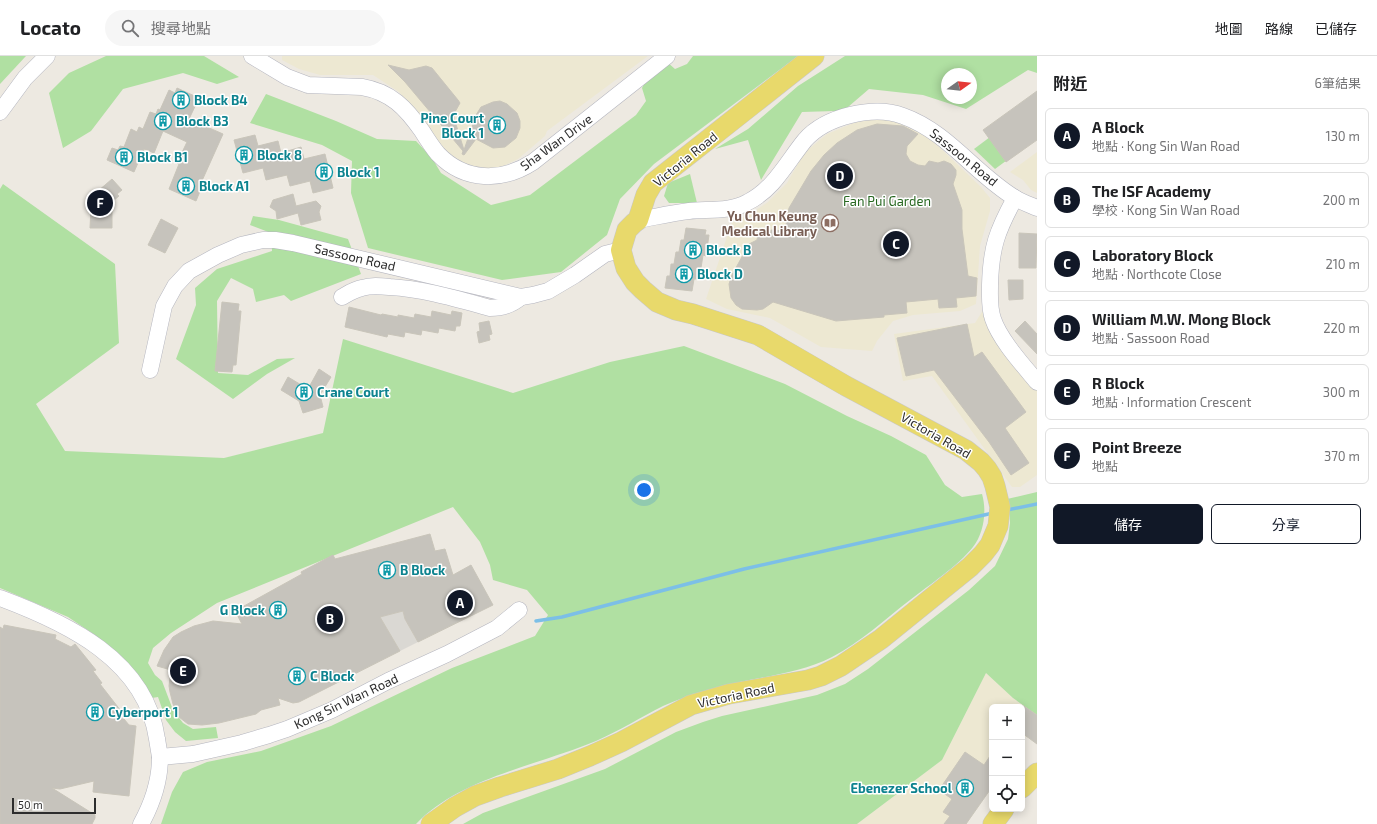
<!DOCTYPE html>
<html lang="zh-TW">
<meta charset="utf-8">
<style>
:root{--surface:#fff;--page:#f6f6f6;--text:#202124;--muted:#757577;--line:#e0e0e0;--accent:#111827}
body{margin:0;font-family:"Exo 2","Noto Sans TC",sans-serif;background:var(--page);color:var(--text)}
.controls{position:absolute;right:12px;bottom:12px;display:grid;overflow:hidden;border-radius:6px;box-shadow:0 2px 10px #0003}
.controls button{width:36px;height:36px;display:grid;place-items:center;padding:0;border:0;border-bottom:1px solid var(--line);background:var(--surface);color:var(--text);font:20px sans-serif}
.compass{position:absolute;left:941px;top:12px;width:36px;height:36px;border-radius:50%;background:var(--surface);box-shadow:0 2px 10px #0003;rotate:75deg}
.scale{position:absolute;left:12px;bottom:10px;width:84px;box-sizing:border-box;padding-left:4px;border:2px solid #2d2d2d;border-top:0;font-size:11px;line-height:14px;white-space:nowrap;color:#2d2d2d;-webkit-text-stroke:3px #fff;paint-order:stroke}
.you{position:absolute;left:644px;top:434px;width:14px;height:14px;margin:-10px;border:3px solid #fff;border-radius:50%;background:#1a73e8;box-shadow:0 0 0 6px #1a73e833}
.badge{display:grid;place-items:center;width:26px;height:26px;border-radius:50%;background:var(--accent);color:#fff;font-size:13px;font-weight:700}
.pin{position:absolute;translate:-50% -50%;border:2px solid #fff;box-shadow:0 1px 4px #0006}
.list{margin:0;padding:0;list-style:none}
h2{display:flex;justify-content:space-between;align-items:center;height:52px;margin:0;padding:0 16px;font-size:17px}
h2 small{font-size:13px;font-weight:400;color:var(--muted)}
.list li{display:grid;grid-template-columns:26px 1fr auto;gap:12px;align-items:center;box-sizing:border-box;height:56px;margin:0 8px 8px;padding:0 8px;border:1px solid var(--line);border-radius:6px}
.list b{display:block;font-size:15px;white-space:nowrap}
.list p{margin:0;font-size:13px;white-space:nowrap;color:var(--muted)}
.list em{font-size:13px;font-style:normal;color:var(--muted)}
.actions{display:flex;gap:8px;padding:12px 16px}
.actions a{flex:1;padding:9px 0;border:1px solid var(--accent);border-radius:6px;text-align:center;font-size:14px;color:var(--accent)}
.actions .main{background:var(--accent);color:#fff}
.icon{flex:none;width:22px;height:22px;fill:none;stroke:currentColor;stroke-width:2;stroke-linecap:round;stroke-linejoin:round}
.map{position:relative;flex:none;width:1037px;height:768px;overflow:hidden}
header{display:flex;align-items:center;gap:24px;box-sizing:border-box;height:56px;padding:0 20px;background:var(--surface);border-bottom:1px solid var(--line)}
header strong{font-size:19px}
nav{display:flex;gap:22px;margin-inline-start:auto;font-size:14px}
.search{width:280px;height:36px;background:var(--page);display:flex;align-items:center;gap:10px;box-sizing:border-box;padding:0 14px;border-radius:22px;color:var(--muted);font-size:15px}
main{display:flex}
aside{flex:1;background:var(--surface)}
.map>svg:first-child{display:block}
</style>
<header>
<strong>Locato</strong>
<div class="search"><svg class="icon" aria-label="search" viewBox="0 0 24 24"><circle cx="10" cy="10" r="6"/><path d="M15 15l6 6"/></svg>搜尋地點</div>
<nav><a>地圖</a><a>路線</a><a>已儲存</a></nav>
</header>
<main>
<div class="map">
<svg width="1037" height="768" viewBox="0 0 1037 768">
<rect width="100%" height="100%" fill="#ede9e1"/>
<g fill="#ede8d2">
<path d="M282 0H648L547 75 545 80 518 103 495 114H474L454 105 439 90 419 60 399 36 373 19H320L299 13 282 4Z"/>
<path d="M887 62 912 68 931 83 981 131 990 142V155L980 190 976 248 960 255 913 259 893 265 877 285 872 295 821 291 770 262 727 253 706 243 733 163 747 160 768 146 787 127 804 97 827 78 856 66Z"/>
<path d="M1037 96V137L1031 134 1023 124 1010 116Z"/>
<path d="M985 251 1037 331V419L1020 431H1012L932 320 903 325 894 278 975 267Z"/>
<path d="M986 617 1013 642 1037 659V688L1026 680 1022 687V651H992V731L966 768H857L942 704Z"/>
</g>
<g fill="#b0e0a2" fill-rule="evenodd">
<path d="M0 0H26L0 28Z"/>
<path d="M106 0H204L239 21 217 28 183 17 123 33 91 75 63 92 49 37 69 17Z"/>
<path d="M693 0H798L654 108 620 143 607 179 561 216 502 224 368 192 351 137 352 105 322 89 250 67 266 38 336 65 377 83 416 85 432 102 441 117 491 149 530 139 636 59 646 45 642 32 649 19 667 6 675 13 687 8Z"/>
<path d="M845 0H1037V17L1028 14 966 53 923 39 869 33 841 57 835 55 802 56 761 124 748 84 715 93 748 73 798 30ZM947 18H971V42H947Z"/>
<path d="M990 81 1037 82 995 113 974 93Z"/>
<path d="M690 118 697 147H669L664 140 668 127Z"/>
<path d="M3 128 115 208 119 287 36 348 65 395 224 402 323 377 343 283 513 337 610 306 684 290 785 328 847 360 891 380 926 399 945 429 962 441 982 438C987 455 984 477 973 491 958 510 929 529 910 544 885 563 860 587 832 601 795 620 751 621 712 633 695 637 679 643 663 650 641 661 619 675 596 685 539 709 459 722 416 768H161L172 736 183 716 207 706 261 695 331 670 452 612 535 580 548 559 527 534 493 524 490 509 480 486 453 451 217 547 171 577 153 592 148 607 155 619 162 625 173 654 183 667 193 673 216 671 218 682 186 685 175 676 166 664 158 641 152 642 140 622 120 600 95 579 68 561 0 532V133Z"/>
<path d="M253 160 279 164 348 183 361 218 291 245 284 239 256 246 253 233 231 222 217 245 218 317 248 319 277 303 295 302 267 318 233 343 176 303 196 249 195 232 217 213 272 195 271 177 250 169Z"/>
<path d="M1037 436V659L1013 642 986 617 942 704 857 768H463L483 757 605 713 676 676 703 666 722 660 817 639 845 628 868 613 969 534 995 510 1008 483 1010 467 1009 449 1007 443Z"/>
</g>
<path fill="#dad8d3" d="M403 555 405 563 416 583 418 585H420L400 595 380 561Z"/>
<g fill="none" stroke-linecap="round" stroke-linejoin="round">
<g stroke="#7cbfe7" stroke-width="3.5">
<path d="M1007 454 1037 448"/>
<path d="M536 565 562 561 744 513 993 457"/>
</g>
</g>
<g fill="#c6c3bc" stroke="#c9c5ba">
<path d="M388 9 409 14 426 10 432 12 458 44 460 47 455 56 454 62 464 94 476 59 481 51 493 46 500 45 507 48 517 57 520 65V72L516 82 505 91 493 92 476 83 464 99 462 98 463 95 405 26Z"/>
<path d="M177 32 199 42 189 63 223 78 201 127 203 128 196 145 169 133 179 108 177 107 187 86 163 75 154 97 144 93 134 116 107 104 112 92 118 94 120 90 124 91 131 73 137 76 139 71 143 73 150 56 156 58 158 53 160 54 169 34 175 37Z"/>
<path d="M1037 35V84L1006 106 983 74Z"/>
<path d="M877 68 903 70 918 78 907 90 906 98 910 105 918 109 925 110 929 105 938 107 944 105 951 108 956 114V119L953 128 962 154V173L968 220 977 222 976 240 956 242 957 251 939 252 938 243 906 246 907 257 884 259V261L836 265 773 246 763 253 757 254 742 253 736 249 731 242 729 228 732 219 749 188 757 184 758 178 770 179 771 174 785 175 789 152 811 115 824 99 837 87 857 74Z"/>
<path d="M255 79 258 90 278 85 281 97 301 91 304 103 325 98 333 132 313 137 310 125 290 130 287 119 266 124 263 112 243 117 234 84Z"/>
<path d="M112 123 122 134 117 138 119 140 113 145 114 149 112 150V172H90L91 152 88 150 87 146 91 141H98V135Z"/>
<path d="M293 138 296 150 316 145 321 150 319 156 321 164 301 169 298 157 277 163 276 155 270 151 273 144Z"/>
<path d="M161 163 178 172 165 197 148 189Z"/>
<path d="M686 172 706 174 705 179H709L706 200 703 199 701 212 698 211 697 223H694L692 235 665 232 667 220H670L671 208H674L676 196H679L681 184H684Z"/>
<path d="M1019 177 1037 178 1036 212H1019Z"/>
<path d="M1008 224H1023V243L1009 244Z"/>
<path d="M222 246 239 248 238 255H241L236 309H233L232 316 215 315Z"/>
<path d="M349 251 381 259 382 258 398 261V259L414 262 415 258 431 261 432 255 451 259 452 255 462 257 460 270H456L455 275 439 272 438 277 422 274 421 279 405 276 404 281 388 278 387 281 345 271Z"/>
<path d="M489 265 492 278 489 279 490 284 479 287 477 276 480 275 479 267Z"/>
<path d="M1025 265 1037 278V298L1015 275Z"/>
<path d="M967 268 974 301 982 296 1026 356 1005 372 1029 407 1011 419 989 386 934 314 906 320 897 282Z"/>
<path d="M319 313 331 321 320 339 323 351 303 357 299 345 281 334 288 321 308 333Z"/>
<path d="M430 478 435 495 445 493 453 519 471 509 493 549 418 586 405 563 403 555 380 561 400 595 299 646 293 647 278 642 280 649 261 654 256 658 219 667 202 669 188 668 179 661 173 648 170 636 169 630 171 614 157 610 164 594 173 581 181 576 194 570 213 565 242 568 235 555 302 518 301 516 333 499 335 503Z"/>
<path d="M4 569 56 579 55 583 71 591 75 588 96 614 93 615 102 627 100 628 121 655 119 657 129 669 136 670 129 740 93 736 94 725 60 733 52 732 95 759V762L92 768H0V571L3 573Z"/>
<path d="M1022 649 1037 659V688L1022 677Z"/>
<path d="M965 696 984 709 992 697V731L966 768H944L950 760 943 756 952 743 939 734Z"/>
</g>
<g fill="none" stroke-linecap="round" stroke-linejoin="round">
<g stroke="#b4b5bf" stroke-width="17">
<g id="minor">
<path d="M252 0 287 21 308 29 362 31C391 36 406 52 422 75 427 83 432 91 438 98 465 126 502 126 533 106L667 0"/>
<path d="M0 56 25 22 47 0"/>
<path d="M1015 142C997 175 991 191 990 229 990 241 989 252 993 263 1000 284 1023 309 1037 326"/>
<path d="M638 164C655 161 672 157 689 155 709 153 730 156 748 146 774 133 787 106 805 84 826 60 874 49 903 60 948 76 975 118 1015 142 1022 146 1030 149 1037 152"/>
<path d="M342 241C349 237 355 233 362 232 371 229 380 230 390 231 424 233 457 243 490 252 502 252 512 249 521 241"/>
<path d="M150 314 164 250 175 230 189 215 218 199 241 189 263 184H275L293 187 521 241 533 239 548 235 575 219 605 198 621 194"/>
<path d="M0 542C67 567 146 604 157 683 158 689 159 695 160 701 160 724 152 748 141 768"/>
<path d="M160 701 193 698 242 687 269 679 287 673 332 654 388 625 447 598 497 572 519 554"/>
</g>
</g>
<g stroke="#c8c8c8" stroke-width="21">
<g id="major">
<path d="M1022 732 1037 717"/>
<path d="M431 768 455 751 475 740 500 731 558 713 590 700 621 686 691 649 729 638 808 624 821 620 841 610 881 583 970 511 983 498 990 489 998 470 1000 451 995 430 992 421 987 413 981 406 966 394 846 330 758 279 693 258 676 254 657 246 643 234 635 226 626 212 621 194 627 174 634 167 638 164 646 139 653 127 814 0"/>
<path d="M993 768 1004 753"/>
</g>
</g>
<use href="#minor" stroke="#fff" stroke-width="16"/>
<use href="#major" stroke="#e8d96b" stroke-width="20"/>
</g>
<defs>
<g id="building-ring" transform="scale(0.9)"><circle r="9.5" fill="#fff" stroke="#0f9aa8" stroke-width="1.5"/><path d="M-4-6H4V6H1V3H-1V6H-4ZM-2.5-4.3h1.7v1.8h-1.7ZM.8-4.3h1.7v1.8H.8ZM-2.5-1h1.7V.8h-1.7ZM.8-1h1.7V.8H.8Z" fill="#0f9aa8"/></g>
<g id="library-ring" transform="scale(0.9)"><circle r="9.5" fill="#fff" stroke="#8d6e63" stroke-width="1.5"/><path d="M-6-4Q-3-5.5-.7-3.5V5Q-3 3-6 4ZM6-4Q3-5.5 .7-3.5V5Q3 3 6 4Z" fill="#8d6e63"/></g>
</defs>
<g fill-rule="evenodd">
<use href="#building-ring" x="181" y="44"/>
<use href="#building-ring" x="163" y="65"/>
<use href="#building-ring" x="497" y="69"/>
<use href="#building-ring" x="244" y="99"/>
<use href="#building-ring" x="124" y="101"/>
<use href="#building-ring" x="324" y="116"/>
<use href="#building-ring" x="186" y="130"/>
<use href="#library-ring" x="830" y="167"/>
<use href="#building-ring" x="693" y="194"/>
<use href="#building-ring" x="684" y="218"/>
<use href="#building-ring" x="304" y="336"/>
<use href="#building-ring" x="387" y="514"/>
<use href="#building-ring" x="278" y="554"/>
<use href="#building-ring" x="297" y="620"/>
<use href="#building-ring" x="95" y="656"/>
<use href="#building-ring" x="965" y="732"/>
</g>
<g text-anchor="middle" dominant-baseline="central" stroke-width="3" stroke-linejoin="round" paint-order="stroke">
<g font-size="13" font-weight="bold" fill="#0d838f" stroke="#fff" text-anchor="start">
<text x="194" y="44">Block B4</text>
<text x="484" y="62" text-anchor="end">Pine Court<tspan x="484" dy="15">Block 1</tspan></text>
<text x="176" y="65">Block B3</text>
<text x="257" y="99">Block 8</text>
<text x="137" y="101">Block B1</text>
<text x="337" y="116">Block 1</text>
<text x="199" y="130">Block A1</text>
<text x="706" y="194">Block B</text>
<text x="697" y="218">Block D</text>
<text x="317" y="336">Crane Court</text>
<text x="400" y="514">B Block</text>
<text x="265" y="554" text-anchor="end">G Block</text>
<text x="310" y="620">C Block</text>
<text x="108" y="656">Cyberport 1</text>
<text x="952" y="732" text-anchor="end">Ebenezer School</text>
</g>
<g font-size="13" fill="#2d2d2d" stroke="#fff">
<text transform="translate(556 86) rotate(-36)">Sha Wan Drive</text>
<text transform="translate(964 101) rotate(39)">Sassoon Road</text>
<text transform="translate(685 103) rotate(-39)">Victoria Road</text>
<text transform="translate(355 201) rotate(13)">Sassoon Road</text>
<text transform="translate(936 379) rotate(30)">Victoria Road</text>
<text transform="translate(736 639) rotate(-12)">Victoria Road</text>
<text transform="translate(346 645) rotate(-25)">Kong Sin Wan Road</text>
</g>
<g font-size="13" fill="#276720" stroke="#fff">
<text x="887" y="145">Fan Pui Garden</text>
</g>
<g font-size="13" font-weight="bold" fill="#785e54" stroke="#fff" text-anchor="end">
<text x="817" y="160">Yu Chun Keung<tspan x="817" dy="15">Medical Library</tspan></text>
</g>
</g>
</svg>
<div class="controls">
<button>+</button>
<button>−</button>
<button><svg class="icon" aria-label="locate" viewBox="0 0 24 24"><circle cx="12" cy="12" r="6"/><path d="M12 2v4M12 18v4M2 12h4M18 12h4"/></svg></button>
</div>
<svg class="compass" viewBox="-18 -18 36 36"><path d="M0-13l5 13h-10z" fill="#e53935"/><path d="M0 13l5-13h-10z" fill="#757577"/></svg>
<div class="scale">50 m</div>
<div class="you"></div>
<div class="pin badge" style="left:460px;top:547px">A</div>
<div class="pin badge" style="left:330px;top:563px">B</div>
<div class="pin badge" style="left:896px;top:188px">C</div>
<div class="pin badge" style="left:840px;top:120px">D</div>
<div class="pin badge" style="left:183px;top:615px">E</div>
<div class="pin badge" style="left:100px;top:147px">F</div>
</div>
<aside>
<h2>附近<small>6筆結果</small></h2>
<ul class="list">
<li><span class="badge">A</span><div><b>A Block</b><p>地點 · Kong Sin Wan Road</p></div><em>130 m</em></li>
<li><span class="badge">B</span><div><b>The ISF Academy</b><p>學校 · Kong Sin Wan Road</p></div><em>200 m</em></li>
<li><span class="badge">C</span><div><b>Laboratory Block</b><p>地點 · Northcote Close</p></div><em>210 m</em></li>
<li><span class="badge">D</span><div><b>William M.W. Mong Block</b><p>地點 · Sassoon Road</p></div><em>220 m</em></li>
<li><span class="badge">E</span><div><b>R Block</b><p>地點 · Information Crescent</p></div><em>300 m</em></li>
<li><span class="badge">F</span><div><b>Point Breeze</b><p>地點</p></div><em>370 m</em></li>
</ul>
<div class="actions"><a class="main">儲存</a><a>分享</a></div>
</aside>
</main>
